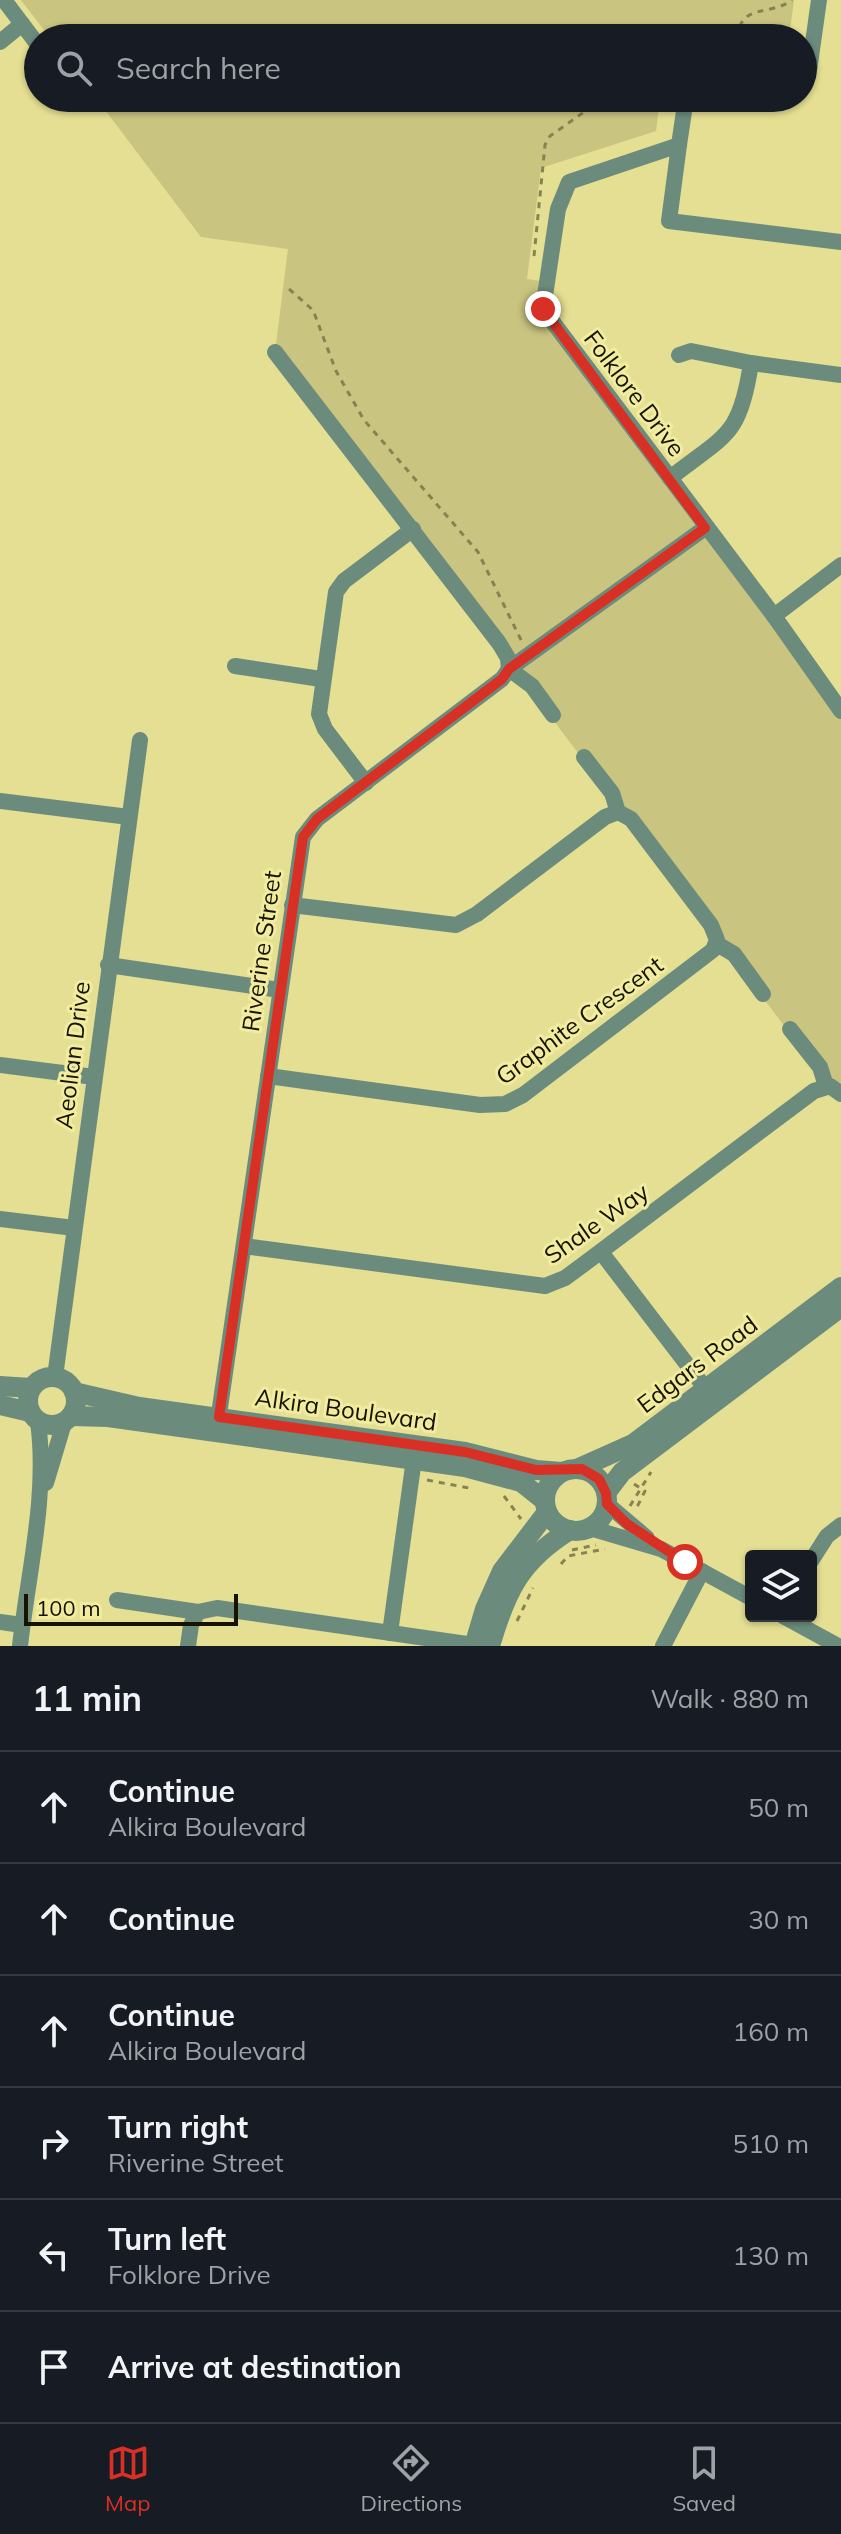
<!DOCTYPE html>
<meta charset="utf-8">
<style>
:root{--surface:#171b24;--page:#242831;--text:#f1f3f6;--muted:#9ea1a6;--line:#363941;--accent:#d93025}
body{margin:0;font-family:Mulish,sans-serif;background:var(--page);color:var(--text)}
.controls{position:absolute;right:24px;bottom:24px;display:grid;overflow:hidden;border-radius:8px;box-shadow:0 2px 6px #0004}
.controls button{width:72px;height:72px;display:grid;place-items:center;padding:0;border:0;border-bottom:2px solid var(--line);background:var(--surface);color:var(--text);font:40px sans-serif}
.scale{position:absolute;left:24px;bottom:20px;width:214px;box-sizing:border-box;padding-left:8px;border:4px solid #151300;border-top:0;font-size:22px;line-height:28px;white-space:nowrap;color:#151300;-webkit-text-stroke:6px #f1ec9f;paint-order:stroke}
.stop{position:absolute;width:24px;height:24px;margin:-18px;border:6px solid #d93025;border-radius:50%;background:#fff}
.stop.end{background:#d93025;border-color:#fff;box-shadow:0 2px 8px #0008}
.list{margin:0;padding:0;list-style:none}
h2{display:flex;justify-content:space-between;align-items:center;height:104px;margin:0;padding:0 32px;font-size:34px}
h2 small{font-size:26px;font-weight:400;color:var(--muted)}
.list li{display:grid;grid-template-columns:52px 1fr auto;gap:24px;align-items:center;box-sizing:border-box;height:112px;padding:0 32px;border-top:2px solid var(--line)}
.list b{display:block;font-size:30px;white-space:nowrap}
.list p{margin:0;font-size:26px;white-space:nowrap;color:var(--muted)}
.list em{font-size:26px;font-style:normal;color:var(--muted)}
.icon{flex:none;width:44px;height:44px;fill:none;stroke:currentColor;stroke-width:2;stroke-linecap:round;stroke-linejoin:round}
.map{position:relative;flex:none;width:841px;height:1646px;overflow:hidden}
.search{position:absolute;background:var(--surface);box-shadow:0 2px 6px #0004;left:24px;right:24px;top:24px;height:88px;display:flex;align-items:center;gap:20px;box-sizing:border-box;padding:0 28px;border-radius:44px;color:var(--muted);font-size:30px}
.sheet{height:776px;background:var(--surface)}
nav{display:flex;justify-content:space-around;align-items:center;box-sizing:border-box;height:112px;border-top:2px solid var(--line);background:var(--surface);font-size:22px;color:var(--muted)}
nav a{display:grid;justify-items:center;gap:4px}
nav .on{color:var(--accent)}
.map>svg:first-child{display:block}
</style>
<div class="map">
<svg width="841" height="1646" viewBox="0 0 841 1646">
<rect width="100%" height="100%" fill="#e4df92"/>
<g fill="#c9c47f">
<path d="M21 0H794L789 38H50Z"/>
<path d="M96 98H660L656 131 541 168 527 279 547 282 543 309 841 704V1101L275 352 288 249 201 237Z"/>
</g>
<g fill="none" stroke-linecap="round" stroke-linejoin="round">
<g stroke="#878350" stroke-width="3" stroke-dasharray="6 6" stroke-linecap="butt">
<path d="M737 38C741 2 769 17 792 0"/>
<path d="M534 256 545 145 550 136 604 98"/>
<path d="M289 289 313 310 336 371 364 420 478 552 522 642"/>
<path d="M427 1480 474 1489"/>
<path d="M634 1484 645 1491 635 1511"/>
<path d="M504 1496 521 1519"/>
<path d="M630 1506 651 1472"/>
<path d="M572 1550 596 1545"/>
<path d="M561 1564 568 1556 605 1549"/>
<path d="M517 1621 533 1588"/>
</g>
<g stroke="#6b8c7d" stroke-width="16">
<path d="M4 0 38 45"/>
<path d="M0 42 22 24"/>
<path d="M803 82 809 71 819 0"/>
<path d="M679 145 686 98"/>
<path d="M841 242 669 221 679 145 569 182 558 209 543 309 774 616 841 711"/>
<path d="M275 352 499 643 508 658 509 669 532 686 553 715"/>
<path d="M679 355 691 351 751 363"/>
<path d="M670 478C726 434 740 437 751 363L841 375"/>
<path d="M774 616 841 565"/>
<path d="M235 666 321 679"/>
<path d="M366 783 325 729 319 714 336 592 344 581 413 529"/>
<path d="M0 801 129 817"/>
<path d="M292 905 456 925 477 914 605 817 618 812"/>
<path d="M717 944 734 954 763 994"/>
<path d="M108 965 280 990"/>
<path d="M790 1029 820 1067 826 1086"/>
<path d="M0 1065 94 1077"/>
<path d="M268 1076 480 1105 505 1104 523 1095 713 950 717 940 711 925 631 819 618 812 612 793 584 757"/>
<path d="M0 1219 74 1228"/>
<path d="M244 1246 545 1286 565 1278 584 1264 814 1091 830 1086 841 1094"/>
<path d="M601 1252 712 1397"/>
<path d="M55 1377 140 740"/>
<path d="M217 1428 303 837 317 819 502 679 509 669 705 528"/>
<path d="M46 1483 64 1423"/>
<path d="M607 1504 647 1538"/>
<path d="M590 1528 661 1549 751 1598"/>
<path d="M811 1561 827 1536 841 1525"/>
<path d="M117 1600 198 1612 217 1608 474 1645"/>
<path d="M783 1616 838 1646"/>
<path d="M0 1622 22 1625"/>
<path d="M390 1633 414 1459"/>
<path d="M20 1646C28 1573 48 1495 38 1422"/>
<path d="M188 1646 191 1625 198 1612"/>
<path d="M663 1646 702 1571"/>
</g>
<g stroke="#6b8c7d" stroke-width="20">
<circle cx="52" cy="1401" r="24"/>
<path d="M0 1386 31 1388"/>
<path d="M74 1392 139 1407 465 1452 536 1470 562 1472"/>
<path d="M0 1405 30 1412"/>
<path d="M71 1416 108 1417 465 1467 521 1482 545 1501"/>
<circle cx="576" cy="1500" r="31"/>
<path d="M577 1469 633 1444 841 1287"/>
<path d="M606 1493 622 1472 841 1307"/>
<path d="M474 1646 485 1609 502 1571 547 1512"/>
<path d="M490 1646C506 1591 520 1561 570 1530"/>
</g>
</g>
<g fill="none" stroke-linecap="round" stroke-linejoin="round">
<path stroke="#d93025" stroke-width="10" d="M543 309 705 528 509 669 502 679 317 819 303 837 219 1417 465 1452 536 1470 582 1469 599 1479 606 1493 607 1504 627 1524 685 1562"/>
</g>
<g text-anchor="middle" dominant-baseline="central" stroke-width="6" stroke-linejoin="round" paint-order="stroke">
<g font-size="24" fill="#151300" stroke="#f1ec9f">
<text transform="translate(635 393) rotate(53)">Folklore Drive</text>
<text transform="translate(261 951) rotate(-82)">Riverine Street</text>
<text transform="translate(579 1020) rotate(-36)">Graphite Crescent</text>
<text transform="translate(72 1055) rotate(-83)">Aeolian Drive</text>
<text transform="translate(596 1223) rotate(-35)">Shale Way</text>
<text transform="translate(697 1364) rotate(-37)">Edgars Road</text>
<text transform="translate(346 1409) rotate(8)">Alkira Boulevard</text>
</g>
</g>
</svg>
<div class="controls">
<button><svg class="icon" aria-label="layers" viewBox="0 0 24 24"><path d="M12 4l9 5-9 5-9-5zM3 14l9 5 9-5"/></svg></button>
</div>
<div class="scale">100 m</div>
<div class="stop" style="left:685px;top:1562px"></div>
<div class="stop end" style="left:543px;top:309px"></div>
<div class="search"><svg class="icon" aria-label="search" viewBox="0 0 24 24"><circle cx="10" cy="10" r="6"/><path d="M15 15l6 6"/></svg>Search here</div>
</div>
<section class="sheet">
<h2>11 min<small>Walk · 880 m</small></h2>
<ul class="list">
<li><svg class="icon" aria-label="ahead" viewBox="0 0 24 24"><path d="M12 20V5M6 11l6-6 6 6"/></svg><div><b>Continue</b><p>Alkira Boulevard</p></div><em>50 m</em></li>
<li><svg class="icon" aria-label="ahead" viewBox="0 0 24 24"><path d="M12 20V5M6 11l6-6 6 6"/></svg><div><b>Continue</b></div><em>30 m</em></li>
<li><svg class="icon" aria-label="ahead" viewBox="0 0 24 24"><path d="M12 20V5M6 11l6-6 6 6"/></svg><div><b>Continue</b><p>Alkira Boulevard</p></div><em>160 m</em></li>
<li><svg class="icon" aria-label="right" viewBox="0 0 24 24"><path d="M7 20v-9h11M14 6l5 5-5 5"/></svg><div><b>Turn right</b><p>Riverine Street</p></div><em>510 m</em></li>
<li><svg class="icon" aria-label="left" viewBox="0 0 24 24"><path d="M17 20v-9H6M10 6l-5 5 5 5"/></svg><div><b>Turn left</b><p>Folklore Drive</p></div><em>130 m</em></li>
<li><svg class="icon" aria-label="arrive" viewBox="0 0 24 24"><path d="M6 21V4h12l-3 4 3 4H6"/></svg><div><b>Arrive at destination</b></div></li>
</ul>
</section>
<nav>
<a class="on"><svg class="icon" aria-label="map" viewBox="0 0 24 24"><path d="M3 6l6-2 6 2 6-2v14l-6 2-6-2-6 2zM9 4v14M15 6v14"/></svg>Map</a>
<a><svg class="icon" aria-label="directions" viewBox="0 0 24 24"><path d="M12 3l9 9-9 9-9-9zM9 14v-3h6M13 9l2 2-2 2"/></svg>Directions</a>
<a><svg class="icon" aria-label="saved" viewBox="0 0 24 24"><path d="M7 4h10v16l-5-4-5 4z"/></svg>Saved</a>
</nav>
